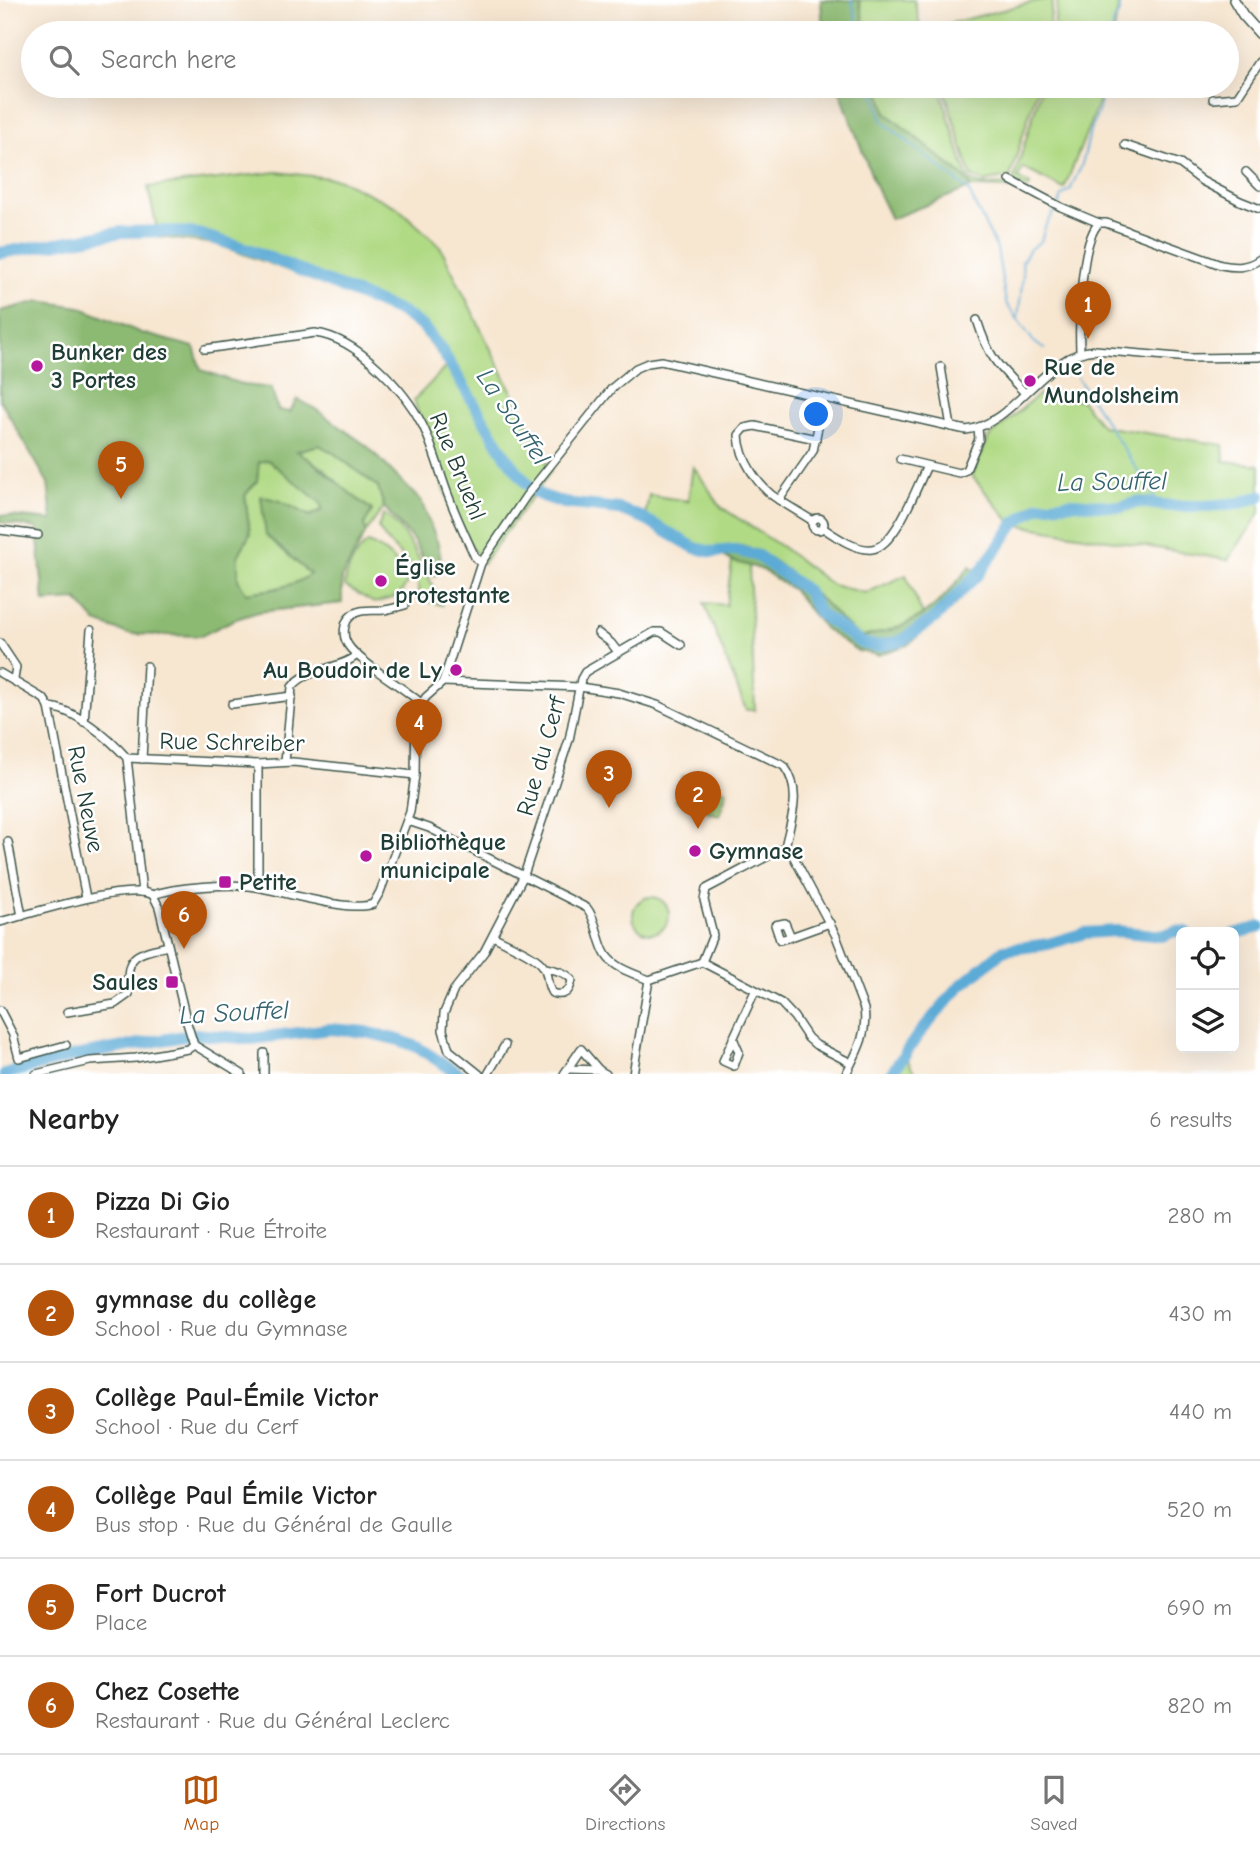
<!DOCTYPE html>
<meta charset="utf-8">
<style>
:root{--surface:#fff;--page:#f6f6f6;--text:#222;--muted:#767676;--line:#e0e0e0;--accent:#b45309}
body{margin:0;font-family:"Comic Neue",sans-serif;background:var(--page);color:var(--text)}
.controls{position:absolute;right:21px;bottom:21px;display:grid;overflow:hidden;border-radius:10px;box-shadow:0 7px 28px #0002}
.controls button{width:63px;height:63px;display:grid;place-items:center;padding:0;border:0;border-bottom:2px solid var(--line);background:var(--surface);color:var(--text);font:35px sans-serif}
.you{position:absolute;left:817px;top:415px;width:24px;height:24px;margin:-18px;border:5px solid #fff;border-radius:50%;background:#1a73e8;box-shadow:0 0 0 10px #1a73e833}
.badge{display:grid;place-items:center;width:46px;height:46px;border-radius:50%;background:var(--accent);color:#fff;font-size:23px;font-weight:700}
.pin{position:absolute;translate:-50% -58px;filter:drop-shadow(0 2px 4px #0008)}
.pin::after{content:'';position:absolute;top:37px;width:24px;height:21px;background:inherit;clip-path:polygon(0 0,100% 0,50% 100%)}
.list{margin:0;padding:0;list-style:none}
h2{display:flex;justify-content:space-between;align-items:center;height:91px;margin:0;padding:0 28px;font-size:30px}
h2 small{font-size:23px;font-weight:400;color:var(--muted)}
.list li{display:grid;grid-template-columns:46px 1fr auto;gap:21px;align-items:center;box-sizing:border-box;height:98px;padding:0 28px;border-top:2px solid var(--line)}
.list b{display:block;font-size:26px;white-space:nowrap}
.list p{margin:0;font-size:23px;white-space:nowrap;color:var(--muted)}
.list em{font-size:23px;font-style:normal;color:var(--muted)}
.icon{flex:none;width:38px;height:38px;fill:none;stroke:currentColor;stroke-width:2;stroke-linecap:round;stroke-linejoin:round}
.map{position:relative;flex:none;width:1260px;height:1074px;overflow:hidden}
.search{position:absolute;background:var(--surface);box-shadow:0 7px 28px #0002;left:21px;right:21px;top:21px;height:77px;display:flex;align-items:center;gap:18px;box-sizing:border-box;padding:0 24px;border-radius:38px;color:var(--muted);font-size:26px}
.sheet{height:679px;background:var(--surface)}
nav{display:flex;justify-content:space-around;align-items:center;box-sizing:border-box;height:98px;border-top:2px solid var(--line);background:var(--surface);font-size:19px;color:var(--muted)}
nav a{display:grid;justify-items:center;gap:4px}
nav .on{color:var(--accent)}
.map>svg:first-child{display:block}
</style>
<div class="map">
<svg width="1260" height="1074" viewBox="0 0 1260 1074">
<rect width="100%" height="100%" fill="#fff"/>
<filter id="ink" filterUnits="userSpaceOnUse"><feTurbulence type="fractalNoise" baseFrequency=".0143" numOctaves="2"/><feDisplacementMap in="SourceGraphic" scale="14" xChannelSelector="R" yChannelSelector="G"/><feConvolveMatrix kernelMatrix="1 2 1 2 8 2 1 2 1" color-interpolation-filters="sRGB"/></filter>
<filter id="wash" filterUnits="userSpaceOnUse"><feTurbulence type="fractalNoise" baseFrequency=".00686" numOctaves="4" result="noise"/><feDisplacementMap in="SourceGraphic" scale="28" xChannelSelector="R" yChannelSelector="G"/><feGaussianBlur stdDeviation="1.57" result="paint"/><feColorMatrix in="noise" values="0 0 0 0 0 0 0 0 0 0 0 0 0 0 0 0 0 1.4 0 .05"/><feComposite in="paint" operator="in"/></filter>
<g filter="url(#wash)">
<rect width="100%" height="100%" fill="#f7e6d0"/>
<g fill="#b1da85" stroke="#688c5c" stroke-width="2">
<path d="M859 0H914L922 33H866Z"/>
<path d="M1041 0H1053L1048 33H925L924 30Z"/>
<path d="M1058 0H1119L1114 33H1053Z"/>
<path d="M879 86H939L967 176 972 182 981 185 1014 184 1012 188 972 187 964 177 885 113Z"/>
<path d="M943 86H1038L1010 177 983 182 971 176Z"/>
<path d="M1042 86H1105L1064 189 1023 168 1018 178 1030 185 1028 189 1013 182Z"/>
<path d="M277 172 338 179 397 207 440 246 551 471 483 563 461 533 433 459 414 400 447 366 408 315 216 244 159 237 148 187Z"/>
<path d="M1039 394 1081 400 1102 426 1223 445 1224 461 1260 465V513L1228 560 1012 524 972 476 989 437Z"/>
<path d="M319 445 335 454 378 487 384 507 366 532 363 527 372 510 334 481 325 469 295 451Z"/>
<path d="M268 459 321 503 323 510 310 516 280 501 261 497 266 535 310 574C293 588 268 590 246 593L238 580V556L250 534 245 494 257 481 258 462Z"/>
<path d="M693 466 721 507 782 547 832 585 866 593 906 575 923 615 893 631 861 637C830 616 771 538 729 546 724 546 719 550 714 551L676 535 645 516 649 495 688 501Z"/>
<path d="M384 514C409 532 429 578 442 605L417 599C425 562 392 556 378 527Z"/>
<path d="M368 543C385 550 404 565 407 583L399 596 374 603 345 586C345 572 356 551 368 543Z"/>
<path d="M732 561 749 565 755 710H746L704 603 726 605Z"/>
<path d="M683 776 727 791 719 815 675 800Z"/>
<circle cx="651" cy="915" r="18"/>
<path d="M903 1052 915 1074H888Z"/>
</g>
<g fill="#8cba72" stroke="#567c53" stroke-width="2" fill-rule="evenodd">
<path d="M821 0H859L866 33H823Z"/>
<path d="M838 86H879L886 113 964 177 972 187 891 219 877 190Z"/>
<path d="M40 301 80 307 141 333 194 347 201 370 244 385 271 388 278 410 290 412 297 399 314 408 367 446 421 501 438 544 443 571 433 576 413 540 384 507 378 487 335 454 319 445 296 451C325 467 345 492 372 510L364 526 366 532 342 577V603L258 612 233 620 201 636 128 634 96 622 77 600 44 602 37 528 0 522V515L52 520 48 483 0 400V311ZM268 460 321 503 322 510 310 516 280 501 261 496 266 535 310 574C293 588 267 590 246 593L238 580V556L250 534 245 495 257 481 259 462Z"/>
<path d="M731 545 759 551 793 575 824 602 846 626 861 637C917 627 936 609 970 566L976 572 957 603 907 645 878 655 858 651 825 629 793 590 761 569 732 561 714 551Z"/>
</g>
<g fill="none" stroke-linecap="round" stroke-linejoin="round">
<g stroke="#5caad6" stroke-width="2">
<path d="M852 0 859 33"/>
<path d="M1111 33 1115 18 1120 13V0"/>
<path d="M873 86 882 121 968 190 997 249 1006 303 1034 342 1044 349"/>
<path d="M1059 204 1062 196 1071 189C1073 181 1077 176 1080 169 1085 157 1087 143 1090 131 1094 119 1103 108 1100 94L1103 89 1110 86"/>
<path d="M1018 318 1023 276 1022 262 1030 249 1041 241 1045 227 1056 209"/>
<path d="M1077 377 1160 505"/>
</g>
<g stroke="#5caad6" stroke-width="12">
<path d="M0 253 122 232 168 231 198 234 251 250 403 313 423 327 441 349 505 455 527 484 540 495 564 503 619 509 641 517 695 548 713 552 736 550 758 556 807 591 820 614 860 642 869 645 878 646 901 641 935 618 980 572 1016 522 1039 506 1074 503 1121 507 1138 502 1171 506H1206L1240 503 1260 496"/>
<path d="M1234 934 1260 927"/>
<path d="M5 1074 75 1056 195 1034 251 1039 330 1029 366 1032 399 1040 417 1047 459 1074"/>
<path d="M891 1074 918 1035 959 987 1004 950 1048 944 1085 933 1117 931 1162 936 1175 931 1186 932"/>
</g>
</g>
</g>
<g filter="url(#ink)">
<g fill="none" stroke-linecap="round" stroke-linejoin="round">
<g stroke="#3f564b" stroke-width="10">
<g id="minor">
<path d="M1213 99 1237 97 1260 62"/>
<path d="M1125 145 1180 164 1202 181 1240 201 1260 209"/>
<path d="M1246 172 1260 186"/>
<path d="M1010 180 1061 207 1099 223H1106L1221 265C1237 268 1247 268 1260 259"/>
<path d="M977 320C989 358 997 365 1025 393"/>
<path d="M205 349 315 333C357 338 405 390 423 426 433 447 439 470 447 492 455 514 465 535 475 557L481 563"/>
<path d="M1080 351C1079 324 1080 241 1099 223"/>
<path d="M941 367 951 427"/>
<path d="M900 459 959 473 966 470 979 439 978 428"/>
<path d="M779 500C759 488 740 460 739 435L745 428 755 426 816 439"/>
<circle cx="818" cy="524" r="6"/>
<path d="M813 521 779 500 813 451 824 399"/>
<path d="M823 528C835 536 856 551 872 549 895 547 917 486 927 466"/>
<path d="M0 530 38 535"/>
<path d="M405 605C398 607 391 609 384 610 373 611 361 608 352 615 343 622 342 636 348 645 358 661 403 687 421 703"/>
<path d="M598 633 611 643 618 652"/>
<path d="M0 643 16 667 14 679"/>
<path d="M0 673 44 699 49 707 86 898"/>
<path d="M443 682 580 687 619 693 657 705 784 766C803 791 791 819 785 847L706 889 704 900 713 935 702 962 781 1003 794 1017 808 1038 816 1045 851 1063"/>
<path d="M232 704 292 696"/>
<path d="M49 707C75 709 110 739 127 758L258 764 293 762 415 775"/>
<path d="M84 722 91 630"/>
<path d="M127 758 142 892"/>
<path d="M142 759 147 666"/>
<path d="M285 762 292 687C306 668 340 670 357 655"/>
<path d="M408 821 429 828 587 908C598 922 597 941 606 955 614 968 635 974 649 980L702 962"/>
<path d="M8 842 22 916"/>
<path d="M785 847 791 852 836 936 864 1009C868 1034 857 1052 846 1074"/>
<path d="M258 887V764"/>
<path d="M153 895C174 887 234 883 256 887 282 891 351 913 373 904L380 892 410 812 415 775 416 711 426 697 443 682 481 563 526 496 612 388 636 368 648 363 661 361 966 430C1016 424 1043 354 1095 350L1190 358 1260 357"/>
<path d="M153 895 159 907 187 1023 194 1045 242 1074"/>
<path d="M0 922C29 914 129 882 153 895"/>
<path d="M493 936C505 943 536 955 543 966 549 974 546 985 552 993 564 997 570 992 572 980 566 972 555 970 546 968"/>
<path d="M791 937 780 940 775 925 785 923 791 937 830 923"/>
<path d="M0 1010 13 1035 19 1058 66 1045"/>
<path d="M67 1012 115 1004 129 994C125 955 133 954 168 946"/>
<path d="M733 1038 739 1052 734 1066 723 1061 755 991"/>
<path d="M264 1053V1074"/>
<path d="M568 1069 599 1070"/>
<path d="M36 1074 90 1061 136 1058 188 1049 194 1045"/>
<path d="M479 1074 449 1050 443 1030 444 1013 454 990 484 952 524 875 569 740 581 679 585 672 654 632H661L681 645"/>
<path d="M488 1074 505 1045"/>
<path d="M564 1074 581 1049 599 1070 606 1074"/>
<path d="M633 1074 649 980"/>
</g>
</g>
<g stroke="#3f564b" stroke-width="12">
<path id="major" d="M1234 0 1243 15 1260 34"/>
</g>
<use href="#minor" stroke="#fff" stroke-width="7"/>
<use href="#major" stroke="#fff" stroke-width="9"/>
</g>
</g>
<g fill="#b5179e" stroke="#fff" stroke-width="2.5">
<circle cx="37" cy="366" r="7"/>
<circle cx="1030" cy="381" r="7"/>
<circle cx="381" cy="581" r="7"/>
<circle cx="456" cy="670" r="7"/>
<circle cx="695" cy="851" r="7"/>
<circle cx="366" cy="856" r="7"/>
<rect x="218" y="875" width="14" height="14" rx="3.5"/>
<rect x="165" y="975" width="14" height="14" rx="3.5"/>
</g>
<g text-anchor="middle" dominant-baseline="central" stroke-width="5" stroke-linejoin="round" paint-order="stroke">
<g font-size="24" font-weight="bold" fill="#1f3d34" stroke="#fff" text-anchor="start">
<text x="51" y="352">Bunker des<tspan x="51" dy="28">3 Portes</tspan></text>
<text x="1044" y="367">Rue de<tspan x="1044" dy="28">Mundolsheim</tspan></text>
<text x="395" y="567">Église<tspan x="395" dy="28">protestante</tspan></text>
<text x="442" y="670" text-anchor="end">Au Boudoir de Ly</text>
<text x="380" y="842">Bibliothèque<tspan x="380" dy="28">municipale</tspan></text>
<text x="709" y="851">Gymnase</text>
<text x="239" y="882">Petite</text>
<text x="158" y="982" text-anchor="end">Saules</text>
</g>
<g font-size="24" fill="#1f3d34" stroke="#fff">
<text transform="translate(458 466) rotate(68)">Rue Bruehl</text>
<text transform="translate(232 742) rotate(1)">Rue Schreiber</text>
<text transform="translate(541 756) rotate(-74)">Rue du Cerf</text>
<text transform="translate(86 799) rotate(79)">Rue Neuve</text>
</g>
<g font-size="26" font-style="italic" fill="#34636d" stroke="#fff">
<text transform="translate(513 417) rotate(56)">La Souffel</text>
<text transform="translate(1112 482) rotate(-1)">La Souffel</text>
<text transform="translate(234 1013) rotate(-3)">La Souffel</text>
</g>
</g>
</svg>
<div class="controls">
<button><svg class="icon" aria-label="locate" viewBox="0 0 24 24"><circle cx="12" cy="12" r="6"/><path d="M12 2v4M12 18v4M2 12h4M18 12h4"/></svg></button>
<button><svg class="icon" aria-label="layers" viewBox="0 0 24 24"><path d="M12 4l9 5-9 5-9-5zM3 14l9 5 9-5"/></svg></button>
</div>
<div class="you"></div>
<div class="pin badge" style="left:1088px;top:339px">1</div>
<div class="pin badge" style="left:698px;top:829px">2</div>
<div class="pin badge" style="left:609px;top:808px">3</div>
<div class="pin badge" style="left:419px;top:757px">4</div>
<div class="pin badge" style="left:121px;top:499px">5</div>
<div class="pin badge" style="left:184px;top:949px">6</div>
<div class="search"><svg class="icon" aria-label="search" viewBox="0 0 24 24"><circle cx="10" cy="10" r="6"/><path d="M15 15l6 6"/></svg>Search here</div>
</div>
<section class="sheet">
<h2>Nearby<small>6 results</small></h2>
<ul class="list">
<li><span class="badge">1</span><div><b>Pizza Di Gio</b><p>Restaurant · Rue Étroite</p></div><em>280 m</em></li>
<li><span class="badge">2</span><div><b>gymnase du collège</b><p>School · Rue du Gymnase</p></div><em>430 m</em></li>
<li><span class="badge">3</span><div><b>Collège Paul-Émile Victor</b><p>School · Rue du Cerf</p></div><em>440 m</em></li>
<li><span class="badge">4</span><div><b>Collège Paul Émile Victor</b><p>Bus stop · Rue du Général de Gaulle</p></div><em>520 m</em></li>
<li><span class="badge">5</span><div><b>Fort Ducrot</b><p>Place</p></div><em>690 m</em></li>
<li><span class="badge">6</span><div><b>Chez Cosette</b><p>Restaurant · Rue du Général Leclerc</p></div><em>820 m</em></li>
</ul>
</section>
<nav>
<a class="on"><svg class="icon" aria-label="map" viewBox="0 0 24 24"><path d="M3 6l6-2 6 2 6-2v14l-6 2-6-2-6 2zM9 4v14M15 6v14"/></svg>Map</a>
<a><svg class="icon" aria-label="directions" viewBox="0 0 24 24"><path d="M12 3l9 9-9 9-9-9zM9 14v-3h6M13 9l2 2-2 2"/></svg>Directions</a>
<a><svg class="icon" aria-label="saved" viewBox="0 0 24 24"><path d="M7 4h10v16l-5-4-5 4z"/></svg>Saved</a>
</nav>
